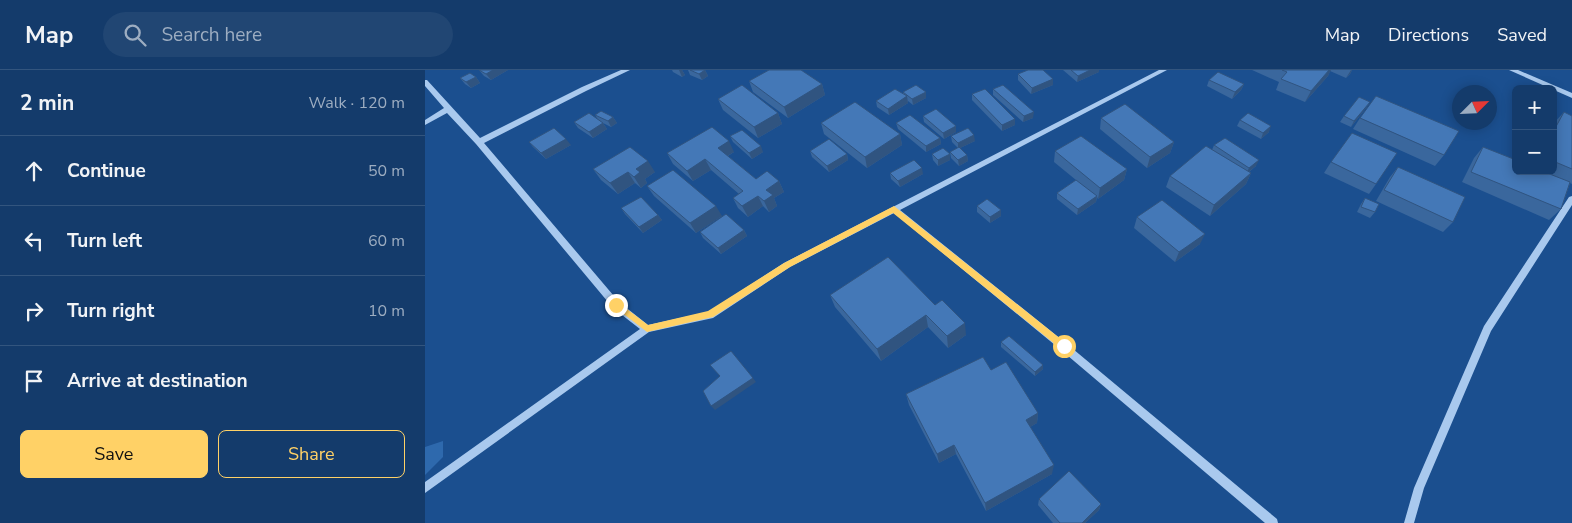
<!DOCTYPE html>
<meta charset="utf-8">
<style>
:root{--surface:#143b6b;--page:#214673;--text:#f1f3f6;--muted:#9dadc1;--line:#33557e;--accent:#ffd166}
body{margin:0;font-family:"Nunito Sans",sans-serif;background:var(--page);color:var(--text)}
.controls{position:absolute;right:15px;top:15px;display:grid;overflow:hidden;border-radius:8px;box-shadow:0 2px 12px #0003}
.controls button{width:45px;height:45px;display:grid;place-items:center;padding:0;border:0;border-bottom:1px solid var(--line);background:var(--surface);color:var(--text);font:25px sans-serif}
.compass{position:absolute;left:1027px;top:15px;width:45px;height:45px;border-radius:50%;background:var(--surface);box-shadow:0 2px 12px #0003;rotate:66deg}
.stop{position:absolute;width:15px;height:15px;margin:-11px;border:4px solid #ffd166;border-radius:50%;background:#fff}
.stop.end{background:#ffd166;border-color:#fff;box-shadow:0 1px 5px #0008}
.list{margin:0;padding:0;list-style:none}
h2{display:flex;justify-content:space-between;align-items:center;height:65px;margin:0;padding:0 20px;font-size:21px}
h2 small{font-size:16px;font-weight:400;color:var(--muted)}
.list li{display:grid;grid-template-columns:32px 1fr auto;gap:15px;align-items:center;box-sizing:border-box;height:70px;padding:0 20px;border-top:1px solid var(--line)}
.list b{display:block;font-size:19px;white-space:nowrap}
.list em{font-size:16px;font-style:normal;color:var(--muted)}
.actions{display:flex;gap:10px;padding:15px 20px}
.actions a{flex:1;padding:11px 0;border:1px solid var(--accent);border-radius:8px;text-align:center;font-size:18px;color:var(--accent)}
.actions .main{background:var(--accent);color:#111}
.icon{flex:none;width:28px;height:28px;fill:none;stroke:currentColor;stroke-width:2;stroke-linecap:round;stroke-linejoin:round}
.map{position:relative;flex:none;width:1147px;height:453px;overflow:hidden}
header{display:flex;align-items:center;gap:30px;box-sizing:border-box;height:70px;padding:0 25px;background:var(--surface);border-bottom:1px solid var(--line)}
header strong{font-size:24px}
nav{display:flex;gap:28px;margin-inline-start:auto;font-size:18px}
.search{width:350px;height:45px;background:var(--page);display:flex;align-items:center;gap:12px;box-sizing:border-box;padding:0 18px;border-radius:28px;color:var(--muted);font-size:19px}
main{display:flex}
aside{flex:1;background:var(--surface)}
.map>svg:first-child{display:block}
</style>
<header>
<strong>Map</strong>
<div class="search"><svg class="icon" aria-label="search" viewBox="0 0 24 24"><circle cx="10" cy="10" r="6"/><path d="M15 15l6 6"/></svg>Search here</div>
<nav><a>Map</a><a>Directions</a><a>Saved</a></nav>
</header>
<main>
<aside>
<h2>2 min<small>Walk · 120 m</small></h2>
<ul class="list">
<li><svg class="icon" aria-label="ahead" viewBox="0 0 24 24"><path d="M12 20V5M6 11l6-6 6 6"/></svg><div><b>Continue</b></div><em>50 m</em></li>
<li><svg class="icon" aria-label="left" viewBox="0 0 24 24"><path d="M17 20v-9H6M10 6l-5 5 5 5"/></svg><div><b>Turn left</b></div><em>60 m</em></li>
<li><svg class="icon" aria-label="right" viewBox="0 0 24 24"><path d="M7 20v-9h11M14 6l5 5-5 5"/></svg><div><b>Turn right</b></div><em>10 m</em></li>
<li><svg class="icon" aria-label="arrive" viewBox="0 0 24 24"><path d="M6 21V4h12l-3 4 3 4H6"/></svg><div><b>Arrive at destination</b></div></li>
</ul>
<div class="actions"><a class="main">Save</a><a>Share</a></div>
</aside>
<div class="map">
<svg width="1147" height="453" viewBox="0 0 1147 453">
<rect width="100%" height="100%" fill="#1b4f8f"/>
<path fill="#2e69ad" d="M18 371V387L0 405V377Z"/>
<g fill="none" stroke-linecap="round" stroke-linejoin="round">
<g fill="#a9c9ee" fill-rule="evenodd">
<path d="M196 0H205L161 21 59 73 194 232 223 255 283 242 359 193 734 0H742L475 140 642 274 852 449 853 453H840L636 280 469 143 365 197 288 248 224 262 0 423V412L215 259 188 238 51 74 22 43 0 55V50L19 38 0 16V10H2L55 68 157 17Z"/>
<path d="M1084 0H1093L1147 23V28Z"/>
<path d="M1147 126V135L1066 261 999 418 989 453H979L989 418 1059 256 1144 127Z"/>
</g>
</g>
<g fill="#3a679d">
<path d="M54 0H83L66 10 59 6Z"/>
<path d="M247 0H257L260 5 257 7 248 2Z"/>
<path d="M263 0H280L283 6 277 10 265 5Z"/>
<path d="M638 0H674V2L652 12Z"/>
<path d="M827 0H927L925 4 921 8 905 1 903 6 880 32 851 20 854 12Z"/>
<path d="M593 4 628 15 606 24 593 10Z"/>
<path d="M51 7 55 13 46 18 40 14 35 8Z"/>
<path d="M784 10 819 14 816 20 807 29 782 16Z"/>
<path d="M324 11 397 14 400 25 363 48 328 22Z"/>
<path d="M568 19 608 48 598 52 568 25Z"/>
<path d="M478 22H501V28L488 35 483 31V33L464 45 452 37 451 31 478 24Z"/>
<path d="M547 24 590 55 577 61 547 30Z"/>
<path d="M293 29 353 43 357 54 333 68 298 40Z"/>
<path d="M945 32 941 38 926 57 915 52 919 46Z"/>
<path d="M1139 42 1147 46V114L1145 113 1136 139 1124 150 1037 112 1049 88 1058 77 1091 101H1128V54Z"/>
<path d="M170 45 188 47 192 53 186 57 178 53 182 59 168 68 153 58 149 52 173 50Z"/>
<path d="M498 46 531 56V62L519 69 499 52Z"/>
<path d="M676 48 749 72 745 83 722 98 675 59Z"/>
<path d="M935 48 1019 85 1010 96 928 59Z"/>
<path d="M815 50 844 62 836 69 812 56Z"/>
<path d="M396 53 475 64 477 75 442 98 399 64Z"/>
<path d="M471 53 515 68 516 74 501 82 473 59Z"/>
<path d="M305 66 338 82 327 89 308 72Z"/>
<path d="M526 66 550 71 535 78 542 85 543 91 534 96 526 88 525 82 533 78 527 72Z"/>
<path d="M104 72 146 75 121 89 108 77Z"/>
<path d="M789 75 831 96 824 102 826 103 821 114 785 146 741 117 745 106 787 80Z"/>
<path d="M385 81 422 84 423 90 404 102 387 87Z"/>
<path d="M630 81 702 99 699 110 673 129 672 127 671 132 652 145 632 129V123L651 110 629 92Z"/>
<path d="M309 82 303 86 331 109 354 111 359 122 349 128 352 136 344 142 338 136 323 147 313 138 308 128 314 124 286 100 268 111 248 94 242 83Z"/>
<path d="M507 84H525V90L513 96 508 90Z"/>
<path d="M906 92 951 114 944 124 899 103Z"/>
<path d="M973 97 1028 152 1018 162 951 131 965 107Z"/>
<path d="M168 99 230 102 220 109 222 113 216 118 210 113 193 124 176 110Z"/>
<path d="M465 103 498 104 475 117 466 109Z"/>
<path d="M222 116 297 146 271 163 229 126Z"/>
<path d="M940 128 950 142 945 148 932 142 936 134Z"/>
<path d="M552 136 576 146 565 153 552 142Z"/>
<path d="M196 138 233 145 237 150 218 163 200 144Z"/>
<path d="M712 147 775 174 750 192 709 158Z"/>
<path d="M319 160 322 166 296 184 278 168 275 162Z"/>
<path d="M405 225 510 235 541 265 523 278 503 257 456 291 410 237Z"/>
<path d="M576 272 618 299 610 306 576 277Z"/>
<path d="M566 300 613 343 612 353 605 357 627 404 561 441 531 384 514 393 484 335 481 324Z"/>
<path d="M614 429 676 434 674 440 660 453H628L613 435Z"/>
</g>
<g fill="#305480">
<path d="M68 0H83L66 10 61 4Z"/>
<path d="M254 0H257L260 5 257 7Z"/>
<path d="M280 0 283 6 277 10 274 4Z"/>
<path d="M665 0H674V2L652 12 653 6Z"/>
<path d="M904 0H906L903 6 880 32 886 21Z"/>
<path d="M926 0H927L925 4 921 8Z"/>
<path d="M51 7 55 13 46 18 41 12Z"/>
<path d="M628 9V15L606 24 607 18Z"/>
<path d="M397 14 400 25 363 48 359 37Z"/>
<path d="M819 14 816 20 807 29 810 22Z"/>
<path d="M501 22V28L488 35 487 29Z"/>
<path d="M482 26 483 33 464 45 463 39Z"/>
<path d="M945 32 941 38 926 57 929 51Z"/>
<path d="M609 42 608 48 598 52 599 46Z"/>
<path d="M353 43 357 54 333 68 329 57Z"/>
<path d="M188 47 192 53 186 57 183 51Z"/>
<path d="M590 49V55L577 61V55Z"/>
<path d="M178 53 182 59 168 68 164 62Z"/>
<path d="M531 56V62L519 69 518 63Z"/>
<path d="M846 56 844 62 836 69 838 63Z"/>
<path d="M475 64 477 75 442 98 440 87Z"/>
<path d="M549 65 550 71 533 79V73Z"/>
<path d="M515 68 516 74 501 82V76Z"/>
<path d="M141 69 146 75 121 89 116 83Z"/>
<path d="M304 71 309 82 299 88 293 78Z"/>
<path d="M749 72 745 83 722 98 725 87Z"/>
<path d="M336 76 338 82 327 89 324 83Z"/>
<path d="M422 84 423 90 404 102 402 96Z"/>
<path d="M525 84V90L513 96V90Z"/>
<path d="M542 85 543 91 534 96 533 90Z"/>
<path d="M280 89 286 100 268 111 262 101Z"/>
<path d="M834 90 831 96 821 104 824 98Z"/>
<path d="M223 91 230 102 220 109 222 113 216 118 209 107 211 99Z"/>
<path d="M497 98 498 104 475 117 473 111Z"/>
<path d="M702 99 699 110 673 129 675 118Z"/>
<path d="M203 102 210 113 193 124 185 113Z"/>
<path d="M826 103 821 114 785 146 789 135Z"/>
<path d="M354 111 359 122 349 128 352 136 344 142 339 131 341 120Z"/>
<path d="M333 126 338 136 323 147 317 136Z"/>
<path d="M672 126 671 132 652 145 653 139Z"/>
<path d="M291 136 297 146 271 163 265 153Z"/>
<path d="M576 140V146L565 153V147Z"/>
<path d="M233 145 237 150 218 163 214 157Z"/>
<path d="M319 160 322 166 296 184 293 178Z"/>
<path d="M780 164 775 174 750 192 754 182Z"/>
<path d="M501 245 503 257 456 291 452 279Z"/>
<path d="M540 253 541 265 523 278 522 266Z"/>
<path d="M618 295V299L610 306V302Z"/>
<path d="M328 308 331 312 290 340 286 336Z"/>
<path d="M613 343 612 353 600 360 601 350Z"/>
<path d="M529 375 531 384 514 393 512 384Z"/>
<path d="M629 395 627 404 561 441 560 433Z"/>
<path d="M676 434 674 440 660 453H657Z"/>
</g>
<g fill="#4478b7" stroke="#305480">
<path d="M54 0H68L61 4Z"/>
<path d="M265 0H280L274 4Z"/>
<path d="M344 0H376L397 14 359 37 324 11Z"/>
<path d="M603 0H618L628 9 607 18 593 4Z"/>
<path d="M646 0H665L653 6Z"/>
<path d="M857 0H904L886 21 856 9 862 2Z"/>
<path d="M793 2 819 14 810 22 784 10Z"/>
<path d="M45 3 51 7 41 12 35 8Z"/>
<path d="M317 15 353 43 329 57 293 29Z"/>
<path d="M491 15 501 22 487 29 478 22Z"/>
<path d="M578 15 609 42 599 46 568 19Z"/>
<path d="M470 19 482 26 463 39 451 31Z"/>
<path d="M560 19 590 49 577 55 547 24Z"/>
<path d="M951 26 1034 61 1019 85 935 48Z"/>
<path d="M934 27 945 32 929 51 919 46Z"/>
<path d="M430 32 475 64 440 87 396 53Z"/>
<path d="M700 34 749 72 725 87 676 48Z"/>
<path d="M511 39 531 56 518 63 498 46Z"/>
<path d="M176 41 188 47 183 51 170 45Z"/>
<path d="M1139 42 1147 46V99L1128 91V62Z"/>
<path d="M164 43 178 53 164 62 149 52Z"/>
<path d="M823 43 846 56 838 63 815 50Z"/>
<path d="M485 45 515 68 501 76 471 53Z"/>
<path d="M287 57 304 71 293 78 331 109 342 101 354 111 341 120 348 125 339 131 333 126 317 136 308 128 318 121 280 89 262 101 242 83Z"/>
<path d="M129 58 141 69 116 83 104 72Z"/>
<path d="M543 58 549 65 533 73 526 66Z"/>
<path d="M317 60 336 76 324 83 305 66Z"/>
<path d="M927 63 972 83 951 114 906 92Z"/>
<path d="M656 66 702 99 675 118 630 81Z"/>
<path d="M800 68 834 90 824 98 789 75Z"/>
<path d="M404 69 422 84 402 96 385 81Z"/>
<path d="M781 76 826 103 789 135 745 106Z"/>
<path d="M205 77 223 91 211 99 215 102 209 107 203 102 185 113 168 99Z"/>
<path d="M534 77 542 85 533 90 525 82Z"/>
<path d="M1058 77 1091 90V101H1117L1145 112 1136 139 1046 102Z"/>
<path d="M518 78 525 84 513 90 507 84Z"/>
<path d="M489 90 497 98 473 111 465 103Z"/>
<path d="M973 97 1040 127 1028 152 959 120Z"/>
<path d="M248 100 291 136 265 153 222 116Z"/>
<path d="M651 110 672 126 653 139 632 123Z"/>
<path d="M216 127 233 145 214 157 196 138Z"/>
<path d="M940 128 954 134 950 142 936 137Z"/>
<path d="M562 129 576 140 565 147 552 136Z"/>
<path d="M737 130 780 164 754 182 712 147Z"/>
<path d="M301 144 319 160 293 178 275 162Z"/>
<path d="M463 187 510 235 517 230 540 253 522 266 501 245 452 279 405 225Z"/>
<path d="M584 266 618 295 610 302 576 272Z"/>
<path d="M306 281 328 308 286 336 278 321 295 306 285 295Z"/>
<path d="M558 287 566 300 581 292 613 343 601 350 629 395 560 433 529 375 512 384 481 324Z"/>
<path d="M644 401 676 434 657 453H635L614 429Z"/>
</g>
<path fill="#ffd166" d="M469 136 642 274V279H636L468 143 365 197 288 247 222 262 187 235 191 232 194 233 223 255 283 241 359 193Z"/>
</svg>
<div class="controls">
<button>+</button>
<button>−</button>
</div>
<svg class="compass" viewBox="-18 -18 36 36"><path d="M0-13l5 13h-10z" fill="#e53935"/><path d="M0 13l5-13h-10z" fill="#9dadc1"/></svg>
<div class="stop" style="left:639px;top:276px"></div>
<div class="stop end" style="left:191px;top:235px"></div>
</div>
</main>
